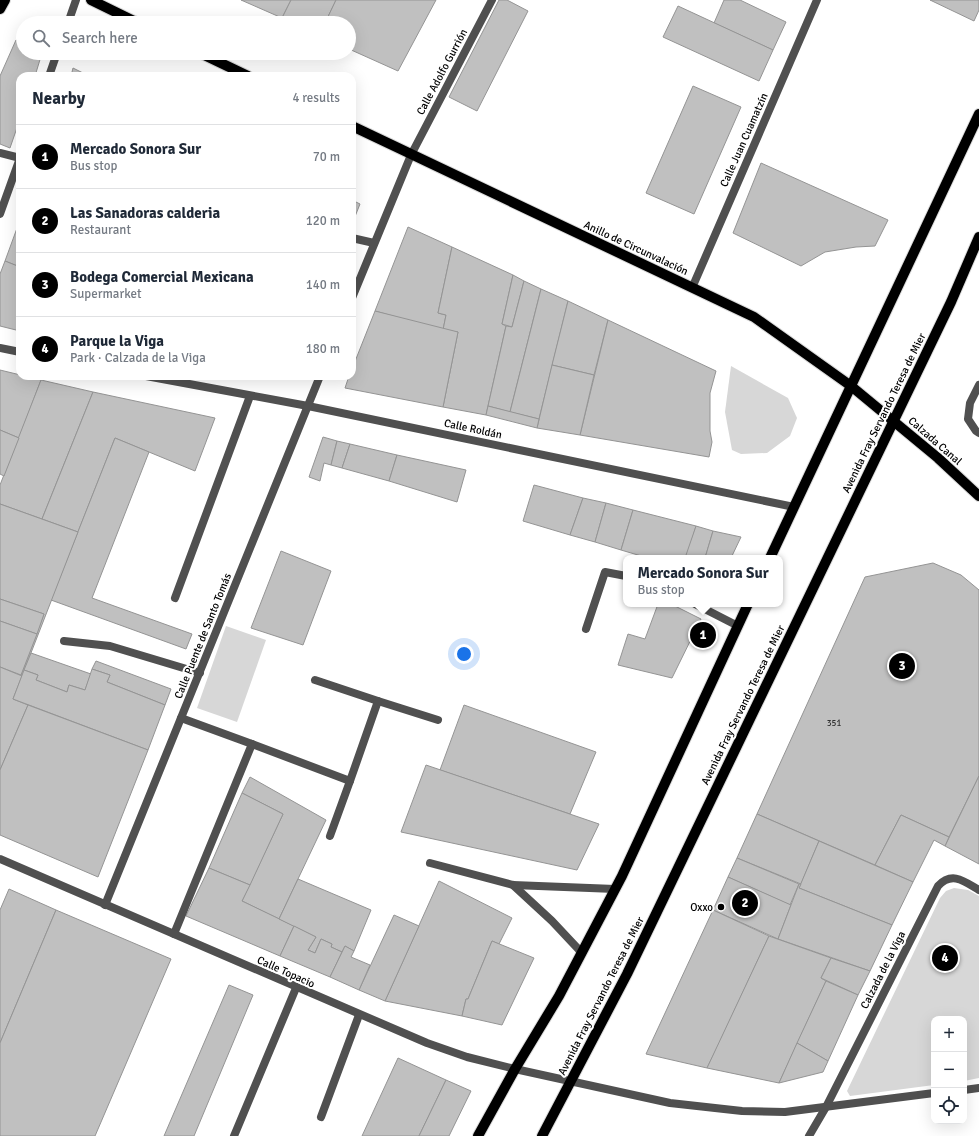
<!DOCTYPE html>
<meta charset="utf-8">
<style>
:root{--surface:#fff;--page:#f2f2f3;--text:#1f2937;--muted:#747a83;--line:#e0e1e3;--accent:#000}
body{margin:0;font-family:Signika,sans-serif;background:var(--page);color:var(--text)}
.controls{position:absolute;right:12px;bottom:12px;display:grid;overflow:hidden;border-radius:8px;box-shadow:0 4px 16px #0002}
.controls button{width:36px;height:36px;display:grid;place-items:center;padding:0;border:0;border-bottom:1px solid var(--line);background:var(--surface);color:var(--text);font:20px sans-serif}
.you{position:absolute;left:464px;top:654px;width:14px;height:14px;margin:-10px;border:3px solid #fff;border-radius:50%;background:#1a73e8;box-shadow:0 0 0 6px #1a73e833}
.badge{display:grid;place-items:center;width:26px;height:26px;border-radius:50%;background:var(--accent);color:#fff;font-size:13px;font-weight:700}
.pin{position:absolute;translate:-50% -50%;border:2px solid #fff;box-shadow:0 1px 4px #0006}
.popup{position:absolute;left:623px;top:555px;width:160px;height:52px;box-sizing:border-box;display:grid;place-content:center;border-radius:8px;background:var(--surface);filter:drop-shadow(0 1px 3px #0005);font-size:13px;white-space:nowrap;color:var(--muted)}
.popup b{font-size:15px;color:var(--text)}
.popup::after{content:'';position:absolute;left:50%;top:100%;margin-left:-8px;border:8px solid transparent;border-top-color:var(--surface)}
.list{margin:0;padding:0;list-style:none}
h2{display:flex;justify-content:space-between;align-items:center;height:52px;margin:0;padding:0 16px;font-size:17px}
h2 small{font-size:13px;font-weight:400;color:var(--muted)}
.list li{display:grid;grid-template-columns:26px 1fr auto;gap:12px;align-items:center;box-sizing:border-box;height:64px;padding:0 16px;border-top:1px solid var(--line)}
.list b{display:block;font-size:15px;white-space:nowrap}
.list p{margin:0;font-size:13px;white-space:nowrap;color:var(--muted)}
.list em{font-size:13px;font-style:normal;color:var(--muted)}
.icon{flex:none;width:22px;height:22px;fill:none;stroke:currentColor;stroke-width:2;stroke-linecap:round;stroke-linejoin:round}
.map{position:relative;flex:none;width:979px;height:1136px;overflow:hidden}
.search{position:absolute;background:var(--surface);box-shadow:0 4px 16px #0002;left:16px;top:16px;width:340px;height:44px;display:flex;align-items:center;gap:10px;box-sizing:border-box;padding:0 14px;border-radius:22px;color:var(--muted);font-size:15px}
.panel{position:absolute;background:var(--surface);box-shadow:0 4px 16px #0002;left:16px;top:72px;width:340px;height:308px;border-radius:12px}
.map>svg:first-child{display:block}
</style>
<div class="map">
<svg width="979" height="1136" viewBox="0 0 979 1136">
<rect width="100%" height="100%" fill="#fff"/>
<g fill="#d7d7d7">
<path d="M731 366 788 398 797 418 790 436 767 453 741 454 732 450 725 412Z"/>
<path d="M226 626 266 640 237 722 197 708Z"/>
<path d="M954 888 968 890 979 896V1078L964 1081V1019H934V1085L850 1096 847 1091 940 898 946 891Z"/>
</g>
<g fill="#c0c0c0" stroke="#949494">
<path d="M241 0H291L282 18Z"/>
<path d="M291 0H336L325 23H292L282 18Z"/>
<path d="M336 0H436L398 71 349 49V23H325Z"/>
<path d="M499 0H507L528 11 477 111 449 97Z"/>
<path d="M724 0H740L786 22 773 50 714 23Z"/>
<path d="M930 0H979V10L974 21Z"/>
<path d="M678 6 773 50 759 81 663 37Z"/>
<path d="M16 40 23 43V53H42L35 76H20V119L10 148 0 144V76Z"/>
<path d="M73 68 89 76H71Z"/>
<path d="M693 86 741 107 694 214 646 193Z"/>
<path d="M761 163 888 220 875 246 856 247 825 252 801 266 733 233Z"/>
<path d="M352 200 360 204 352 224Z"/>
<path d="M20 220V267L5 261Z"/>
<path d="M408 227 452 247 438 313 446 315 443 330 375 311Z"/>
<path d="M452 247 513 275 502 324 506 326 486 415 443 407 458 332 443 330 446 315 438 313Z"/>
<path d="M5 261 20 267V331L0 326V274Z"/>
<path d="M513 275 524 281 512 327 502 324Z"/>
<path d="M524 281 541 289 510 412 488 406 506 326 512 327Z"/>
<path d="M541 289 568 301 539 419 510 412Z"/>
<path d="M568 301 608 320 594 375 552 365Z"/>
<path d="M375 311 458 332 443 407 345 388 349 376H352V369Z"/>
<path d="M608 320 716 371 710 393V431L712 442 709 457 580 435Z"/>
<path d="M552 365 594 375 580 435 537 428Z"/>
<path d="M0 370 41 380 19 438 0 430Z"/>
<path d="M41 380 93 392 42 519 0 504V485Z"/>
<path d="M93 392 215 418 195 471 115 438 78 532 42 519Z"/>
<path d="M488 406 539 419 537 428 486 415Z"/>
<path d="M0 430 19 438 4 476 0 474Z"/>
<path d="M323 437 337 441 331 465 324 463 320 481 309 477Z"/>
<path d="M115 438 149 452 92 598 192 634 186 649 51 600Z"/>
<path d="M337 441 350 444 342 468 331 465Z"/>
<path d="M350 444 397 455 389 481 342 468Z"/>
<path d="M397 455 466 470 457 502 389 481Z"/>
<path d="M534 485 583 498 570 535 523 521Z"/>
<path d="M583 498 606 503 595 542 570 535Z"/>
<path d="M606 503 633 510 621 550 595 542Z"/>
<path d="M0 504 78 532 22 676 21 675 44 614 0 599Z"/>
<path d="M633 510 696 526 687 557 648 558 621 550Z"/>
<path d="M696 526 713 531 705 558H685Z"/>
<path d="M713 531 741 537 731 558H705Z"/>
<path d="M281 551 331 571 303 645 251 628Z"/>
<path d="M933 563 961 575 979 590V776L949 837 901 815 875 865 757 814 865 577Z"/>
<path d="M0 599 44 614 37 634 0 621Z"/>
<path d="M658 604H671L701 619 672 678 618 665 628 634 645 639Z"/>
<path d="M0 621 37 634 21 675 0 667Z"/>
<path d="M31 653 91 674 85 690 69 685 67 692 36 680 38 675 24 670Z"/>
<path d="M96 661 171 689 165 705 107 682 110 675 92 669Z"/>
<path d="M0 667 22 676 13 699 28 705 0 770Z"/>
<path d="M92 669 110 675 107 682 165 705 148 750 13 699 24 670 38 675 36 680 67 692 69 685 85 690Z"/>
<path d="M28 705 148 750 98 877 0 835V770Z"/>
<path d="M464 705 596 752 570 814 440 770Z"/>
<path d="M426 765 599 824 577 870 401 832Z"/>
<path d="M979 776V864L945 846Z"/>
<path d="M250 777 326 820 279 919 242 901 283 814 242 793Z"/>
<path d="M242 793 283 814 250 885 209 868Z"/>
<path d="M757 814 819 841 801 884 737 858Z"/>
<path d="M901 815 949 837 945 846 934 840 913 882 875 865Z"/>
<path d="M819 841 913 882 892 925 799 888Z"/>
<path d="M737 858 799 884 790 905 728 877Z"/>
<path d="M209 868 250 885 242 901 294 926 280 956 186 916Z"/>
<path d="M728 877 791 905 778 939 713 910Z"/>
<path d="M298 879 371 910 354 951 345 946 342 952 331 947 332 944 321 939 315 953 308 950 316 937 279 919Z"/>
<path d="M439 881 512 918 499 944 492 941 468 999H466L462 1016 385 1001Z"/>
<path d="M799 884H801L799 888 892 925 870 971 778 939Z"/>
<path d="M9 889 56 910 0 1043V910Z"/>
<path d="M56 910 171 959 95 1136H0V1043Z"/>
<path d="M713 910 769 936 716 1050 707 1068 646 1054Z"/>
<path d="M394 915 419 926 385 1001 359 990Z"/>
<path d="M294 926 316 937 308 950 315 953 321 939 332 944 331 947 342 952 330 977 280 956Z"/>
<path d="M769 936 831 958 821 978 826 981 779 1083 707 1068Z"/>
<path d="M492 941 534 958 502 1025 462 1016 466 999H468Z"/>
<path d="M345 946 354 951 351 957 370 965 359 990 330 977Z"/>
<path d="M831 958 870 971 858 995 821 978Z"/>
<path d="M826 981 858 995 828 1061 797 1043Z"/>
<path d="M229 985 253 995 194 1136H164Z"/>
<path d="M797 1043 828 1061 823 1072 779 1083Z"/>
<path d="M398 1058 446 1080 419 1136H362Z"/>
<path d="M446 1080 471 1091 449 1136H419Z"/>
</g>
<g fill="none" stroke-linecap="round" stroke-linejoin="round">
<g stroke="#dbdbdb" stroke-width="12">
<g id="primary">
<path d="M91 0 138 23"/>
<path d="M0 9 5 0"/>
<path d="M200 53 248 76"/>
<path d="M352 126 754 317 851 386 938 458 979 496"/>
<path d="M770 558 979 114"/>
<path d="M478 1136 515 1069 559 996 622 876 748 604"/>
<path d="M542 1136 627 974 951 302 979 237"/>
</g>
</g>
<g stroke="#505050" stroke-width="8">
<path d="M979 385 970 403 968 419 976 431 979 433"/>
<path d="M175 598 250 396"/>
<path d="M695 604 738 626"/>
<path d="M586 629 605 572 626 576"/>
<path d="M64 641 110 646 200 673"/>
<path d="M378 701 438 720"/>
<path d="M252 744 350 781 378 701 315 680"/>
<path d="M330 836 350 781"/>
<path d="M430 863 513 885 615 889"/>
<path d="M513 885 552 921 582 953"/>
<path d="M174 934 252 744 181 718"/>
<path d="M321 1117 359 1015"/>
<path d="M234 1136 296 988"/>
</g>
<g stroke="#505050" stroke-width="8">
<path d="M68 23 76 0"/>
<path d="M49 76 57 53"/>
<path d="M0 153 20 158"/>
<path d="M0 214 20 158"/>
<path d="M352 238 374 243"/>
<path d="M692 288 817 0"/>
<path d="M352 298 411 155 492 0"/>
<path d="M0 348 20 352"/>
<path d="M146 376 308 406 794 507"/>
<path d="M105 905 320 376"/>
<path d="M809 1136 826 1107 938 886C952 871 964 881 979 890"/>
</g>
<g stroke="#505050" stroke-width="8">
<path d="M0 859 427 1043 467 1057 515 1069 670 1103 742 1111 785 1112 934 1093"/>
<path d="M964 1090 979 1088"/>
</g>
<use href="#primary" stroke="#000" stroke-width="10"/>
</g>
<circle fill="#000" stroke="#fff" stroke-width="1.5" cx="721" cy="907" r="4"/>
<g text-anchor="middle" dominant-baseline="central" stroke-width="4" stroke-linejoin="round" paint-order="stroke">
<g font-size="9" fill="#303030">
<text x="834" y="723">351</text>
</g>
<g font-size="11" fill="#000" stroke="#fff">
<text transform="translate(442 72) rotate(-62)">Calle Adolfo Gurrión</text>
<text transform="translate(744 140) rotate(-66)">Calle Juan Cuamatzín</text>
<text transform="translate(636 248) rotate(25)">Anillo de Circunvalación</text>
<text transform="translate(884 413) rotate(-64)">Avenida Fray Servando Teresa de Mier</text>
<text transform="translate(473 429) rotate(12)">Calle Roldán</text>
<text transform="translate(935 441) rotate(41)">Calzada Canal</text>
<text transform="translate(203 636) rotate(-68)">Calle Puente de Santo Tomás</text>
<text transform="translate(743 705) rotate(-64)">Avenida Fray Servando Teresa de Mier</text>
<text transform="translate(883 970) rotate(-63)">Calzada de la Viga</text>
<text transform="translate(286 972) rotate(24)">Calle Topacio</text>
<text transform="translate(601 996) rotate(-63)">Avenida Fray Servando Teresa de Mier</text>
</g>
<g font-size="11" fill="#000" stroke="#fff" text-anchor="end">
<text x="713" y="907">Oxxo</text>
</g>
</g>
</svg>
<div class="controls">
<button>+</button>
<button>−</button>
<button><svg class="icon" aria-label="locate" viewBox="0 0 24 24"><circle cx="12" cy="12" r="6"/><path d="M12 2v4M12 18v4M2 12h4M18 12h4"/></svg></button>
</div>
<div class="you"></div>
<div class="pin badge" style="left:703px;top:635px">1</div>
<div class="popup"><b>Mercado Sonora Sur</b>Bus stop</div>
<div class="pin badge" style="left:745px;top:903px">2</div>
<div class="pin badge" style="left:902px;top:666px">3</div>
<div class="pin badge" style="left:945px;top:958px">4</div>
<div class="search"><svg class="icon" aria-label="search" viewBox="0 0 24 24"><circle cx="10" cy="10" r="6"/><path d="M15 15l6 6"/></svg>Search here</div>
<section class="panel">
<h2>Nearby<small>4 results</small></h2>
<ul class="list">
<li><span class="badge">1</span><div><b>Mercado Sonora Sur</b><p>Bus stop</p></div><em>70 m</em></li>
<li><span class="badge">2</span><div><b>Las Sanadoras calderia</b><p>Restaurant</p></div><em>120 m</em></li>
<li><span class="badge">3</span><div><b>Bodega Comercial Mexicana</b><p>Supermarket</p></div><em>140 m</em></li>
<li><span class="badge">4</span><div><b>Parque la Viga</b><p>Park · Calzada de la Viga</p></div><em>180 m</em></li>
</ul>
</section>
</div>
